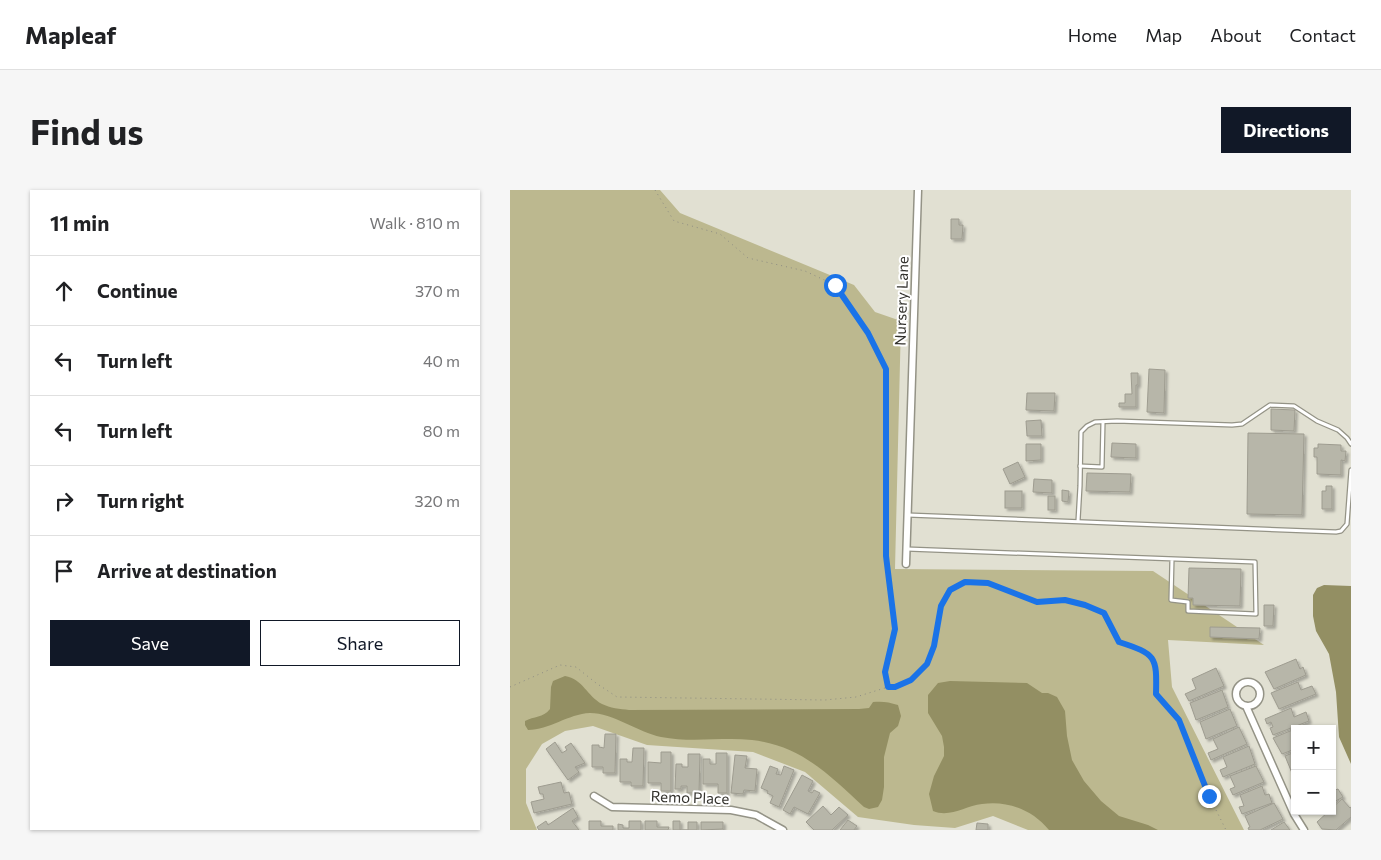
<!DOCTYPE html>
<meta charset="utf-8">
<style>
:root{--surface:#fff;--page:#f6f6f6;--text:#202124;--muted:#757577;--line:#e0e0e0;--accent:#111827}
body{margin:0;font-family:Commissioner,sans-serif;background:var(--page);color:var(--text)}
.controls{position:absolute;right:15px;bottom:15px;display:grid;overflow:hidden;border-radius:0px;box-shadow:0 1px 4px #0004}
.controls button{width:45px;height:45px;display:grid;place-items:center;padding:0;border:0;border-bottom:1px solid var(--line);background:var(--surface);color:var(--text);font:25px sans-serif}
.stop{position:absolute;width:15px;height:15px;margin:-11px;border:4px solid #1a73e8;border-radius:50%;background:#fff}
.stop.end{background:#1a73e8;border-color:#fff;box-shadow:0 1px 5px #0008}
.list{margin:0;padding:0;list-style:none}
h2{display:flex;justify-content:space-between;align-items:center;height:65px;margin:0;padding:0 20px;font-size:21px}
h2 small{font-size:16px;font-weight:400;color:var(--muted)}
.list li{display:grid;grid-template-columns:32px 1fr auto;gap:15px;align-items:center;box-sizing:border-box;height:70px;padding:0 20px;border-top:1px solid var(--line)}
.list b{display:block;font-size:19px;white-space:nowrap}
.list em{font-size:16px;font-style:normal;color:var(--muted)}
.actions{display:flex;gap:10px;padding:15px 20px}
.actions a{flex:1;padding:11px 0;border:1px solid var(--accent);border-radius:0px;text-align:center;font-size:18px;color:var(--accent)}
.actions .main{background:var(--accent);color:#fff}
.icon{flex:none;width:28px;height:28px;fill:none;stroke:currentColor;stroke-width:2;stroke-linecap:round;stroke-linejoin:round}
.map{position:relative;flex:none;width:841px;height:640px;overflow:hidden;border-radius:0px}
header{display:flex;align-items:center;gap:30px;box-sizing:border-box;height:70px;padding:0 25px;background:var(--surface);border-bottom:1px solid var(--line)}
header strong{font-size:24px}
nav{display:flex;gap:28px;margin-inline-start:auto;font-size:18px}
.intro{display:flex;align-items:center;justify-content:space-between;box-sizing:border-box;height:120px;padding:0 30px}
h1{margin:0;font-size:35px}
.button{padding:12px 22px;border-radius:0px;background:var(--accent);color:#fff;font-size:18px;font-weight:700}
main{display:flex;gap:30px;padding:0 30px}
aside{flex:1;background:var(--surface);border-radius:0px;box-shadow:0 1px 4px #0004}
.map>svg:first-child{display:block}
</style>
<header>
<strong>Mapleaf</strong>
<nav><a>Home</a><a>Map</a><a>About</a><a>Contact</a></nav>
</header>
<div class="intro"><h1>Find us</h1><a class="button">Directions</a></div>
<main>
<aside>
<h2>11 min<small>Walk · 810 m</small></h2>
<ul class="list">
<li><svg class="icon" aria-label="ahead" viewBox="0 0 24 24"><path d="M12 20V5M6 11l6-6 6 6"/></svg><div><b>Continue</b></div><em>370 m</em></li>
<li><svg class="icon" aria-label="left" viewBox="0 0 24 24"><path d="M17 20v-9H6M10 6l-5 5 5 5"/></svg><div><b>Turn left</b></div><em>40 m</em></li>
<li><svg class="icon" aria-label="left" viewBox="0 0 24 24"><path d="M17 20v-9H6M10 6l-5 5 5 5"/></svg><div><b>Turn left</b></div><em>80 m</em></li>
<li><svg class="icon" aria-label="right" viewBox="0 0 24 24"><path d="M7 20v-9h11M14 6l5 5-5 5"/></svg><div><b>Turn right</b></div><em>320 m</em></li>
<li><svg class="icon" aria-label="arrive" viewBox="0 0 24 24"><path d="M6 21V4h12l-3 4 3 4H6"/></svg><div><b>Arrive at destination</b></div></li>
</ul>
<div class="actions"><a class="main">Save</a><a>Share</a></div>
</aside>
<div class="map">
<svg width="841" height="640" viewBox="0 0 841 640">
<defs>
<filter id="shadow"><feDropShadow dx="2.5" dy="2.5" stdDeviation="1" flood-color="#0004"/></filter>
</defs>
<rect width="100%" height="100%" fill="#e1e0d2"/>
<path fill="#bcb88f" d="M0 0H150L170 23 344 95 365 122 391 131 385 379 643 381 754 455 658 450 662 497 734 640H518L483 626 445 638 404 635 348 627 295 582 243 562 137 555 83 536 55 541 32 554 16 579V613L27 640H0Z"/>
<g fill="#938f63">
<path d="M814 395 841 396V574L829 547 826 502 819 464 806 441 803 426V405L807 398Z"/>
<path d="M55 486C73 489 77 506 92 514 100 518 110 519 119 520L349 519 359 518 363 512C372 511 379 512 388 515L391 526 388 536 380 543 374 567V597L372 610 368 617 359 619 354 617C319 585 292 556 242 550 212 547 181 553 151 547 128 542 103 523 80 523 58 524 39 540 18 540L15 535V531C24 526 33 528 40 519L41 497 43 491Z"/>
<path d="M440 491 517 493 532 503H538L547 507 555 521 557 546 562 570 574 591 591 611 609 626 638 635 648 640H539C523 620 497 610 472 614 455 616 440 628 423 621L419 604 424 586 434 566V557L432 546 418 523V505L428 493Z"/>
</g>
<g fill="#b7b6a9" stroke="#9e9c90" filter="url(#shadow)">
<path d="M441 29H449V35H453L452 49H441Z"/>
<path d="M639 179 655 180 654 223 637 222Z"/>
<path d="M621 183H628V195H626V217H609V213H615V204H622Z"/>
<path d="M517 203H545L544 221 516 220Z"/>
<path d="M761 219 785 220 784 241 761 240Z"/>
<path d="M531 230 532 246H517L516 231Z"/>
<path d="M738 243 794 244 792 325 737 324Z"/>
<path d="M602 253 626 254V268L601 267Z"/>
<path d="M516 254H531V270L516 271Z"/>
<path d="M808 254 831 255V261H836L835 271 831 270V285L807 284V267H804V258H808Z"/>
<path d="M508 272 515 287 500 294 493 279Z"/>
<path d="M577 283 621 284 620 302 576 301Z"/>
<path d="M524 289 542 290V303L523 302Z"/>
<path d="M816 296H822V319H812V301H816Z"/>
<path d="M552 300 559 301 558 312 552 311Z"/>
<rect x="495" y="301" width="17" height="17"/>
<rect x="538" y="306" width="7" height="14"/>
<path d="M679 378 731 379 730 416 683 415V408H678Z"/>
<path d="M754 415H764L763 436H754Z"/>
<path d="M700 437 750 438 749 449 700 447Z"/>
<path d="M786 469 790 479 793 477 796 485 764 499 755 482Z"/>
<path d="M706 478 714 496 679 511 675 504 686 499 682 489Z"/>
<path d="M788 492 791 500 802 496 806 504 769 519 761 503Z"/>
<path d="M712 500 718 517 686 530 680 513Z"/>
<path d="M781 518 784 527 796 522 799 531 763 545 760 538 763 537 761 532 757 534 755 529Z"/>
<path d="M720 519 727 536 696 549 690 532Z"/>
<path d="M729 537 737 554 701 570 698 563 708 559 703 549Z"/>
<path d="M785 539V559L772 564 763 548Z"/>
<path d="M95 544H106L105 583H93V577H82V555H89V557L94 558Z"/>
<path d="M45 552 52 563 57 560 55 557 61 553 75 573 65 577 69 582 58 590 36 559Z"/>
<path d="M739 556 745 574 713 587 710 580 717 577 713 567Z"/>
<path d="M123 558H134L133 596H121V592H110V569H117V572H122Z"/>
<path d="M151 562H161V601H151V593H138V572L151 573Z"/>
<path d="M785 562V582L782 583 775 566Z"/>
<path d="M206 563H217V603H208V594H193V569H200V574H206Z"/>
<path d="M178 564H190L189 603H177V596H171V599H165L166 574H172V577H178Z"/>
<path d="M225 565 237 566 235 578 247 579 245 601 234 600 233 604 221 603Z"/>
<path d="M260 576 268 579 266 584 271 585 274 576 284 580 269 617 260 613 263 606 257 603 258 601 251 598Z"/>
<path d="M746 576 754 592 723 605 720 599 725 597 720 586Z"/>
<path d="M292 585 303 591 298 601 302 603 304 600 310 603 298 624 284 617 280 624 273 620Z"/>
<path d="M51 592 54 603 59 602 62 614 24 623 21 612 34 609 33 604H30L28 597Z"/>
<path d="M752 596 755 605 759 604 762 613 732 624 729 617 734 616 730 605Z"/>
<path d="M828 599 833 607 822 613V601Z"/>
<path d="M832 609 840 618 841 617V627L826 640 812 639 807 632 819 621H822V618Z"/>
<path d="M764 613 773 629 750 640H739L738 638 740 637 735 626Z"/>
<path d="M313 616 321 625 329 617 338 625 322 640H304L296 632Z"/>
<path d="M63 618 68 627 62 631 69 640H29L27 637 36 631 38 635Z"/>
<path d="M338 630 347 636 344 640H330Z"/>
<path d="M79 631H91V636H103V640H79Z"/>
<path d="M119 631H131V640H108V634L113 635V638H119Z"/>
<path d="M135 631H147V637H159L158 640H135Z"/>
<path d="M163 631H170V640H178V632H187V640H163Z"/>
<path d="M191 632H213V639L191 640Z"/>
<path d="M774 632 780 640H761Z"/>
<path d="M467 633 478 634V640H466Z"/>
</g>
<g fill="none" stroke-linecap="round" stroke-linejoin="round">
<g stroke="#949386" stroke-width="5.5">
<g id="service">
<path d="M570 276 592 277 593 232"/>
<path d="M398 325 826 342 831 341 837 334 841 280"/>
<path d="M568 331 570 296 571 242 577 236 585 232 607 231 722 235 732 234 760 215 784 216 807 231 828 240 837 248 841 254"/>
<path d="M397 359 745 372 746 424 678 421V412L661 410 662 369"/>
</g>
</g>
<g stroke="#949386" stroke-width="9">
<g id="minor">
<path d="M396 374 408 0"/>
<circle cx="738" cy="504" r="12"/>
<path d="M736 516 784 624 794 640"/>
<path d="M84 606 102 617 221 620 246 625 273 640"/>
</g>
</g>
<g stroke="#8e8d83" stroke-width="1" stroke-dasharray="1 4" stroke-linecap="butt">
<path d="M145 0 164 31 210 44 238 68 295 81 325 95 358 143 376 179V366L385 439 375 482 378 496"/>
<path d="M0 497 50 475 66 477 86 493 107 507 315 510 346 507 378 497H385L401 490 417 474 425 456 431 416 440 401 455 392 478 393 527 412 555 410 575 415 593 423 609 453C646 464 647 466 646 505L669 530 699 606 716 640"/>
</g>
<use href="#service" stroke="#fff" stroke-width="3"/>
<use href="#minor" stroke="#fff" stroke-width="6"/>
</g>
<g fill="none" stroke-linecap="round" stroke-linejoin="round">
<path stroke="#1a73e8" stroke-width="6" d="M325 95 358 143 376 179V366L385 439 375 482 378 497H385L401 490 417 474 424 456 431 416 440 400 455 392 478 393 527 412 555 410 575 415 594 423 609 452C646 464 647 466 646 504L669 530 699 606"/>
</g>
<g text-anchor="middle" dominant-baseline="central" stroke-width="4" stroke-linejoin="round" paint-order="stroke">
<g font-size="15" fill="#33322d" stroke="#fff">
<text transform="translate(391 111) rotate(-88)">Nursery Lane</text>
<text transform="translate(180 607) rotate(2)">Remo Place</text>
</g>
</g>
</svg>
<div class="controls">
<button>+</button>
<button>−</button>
</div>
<div class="stop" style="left:325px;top:95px"></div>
<div class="stop end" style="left:699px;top:606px"></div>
</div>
</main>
